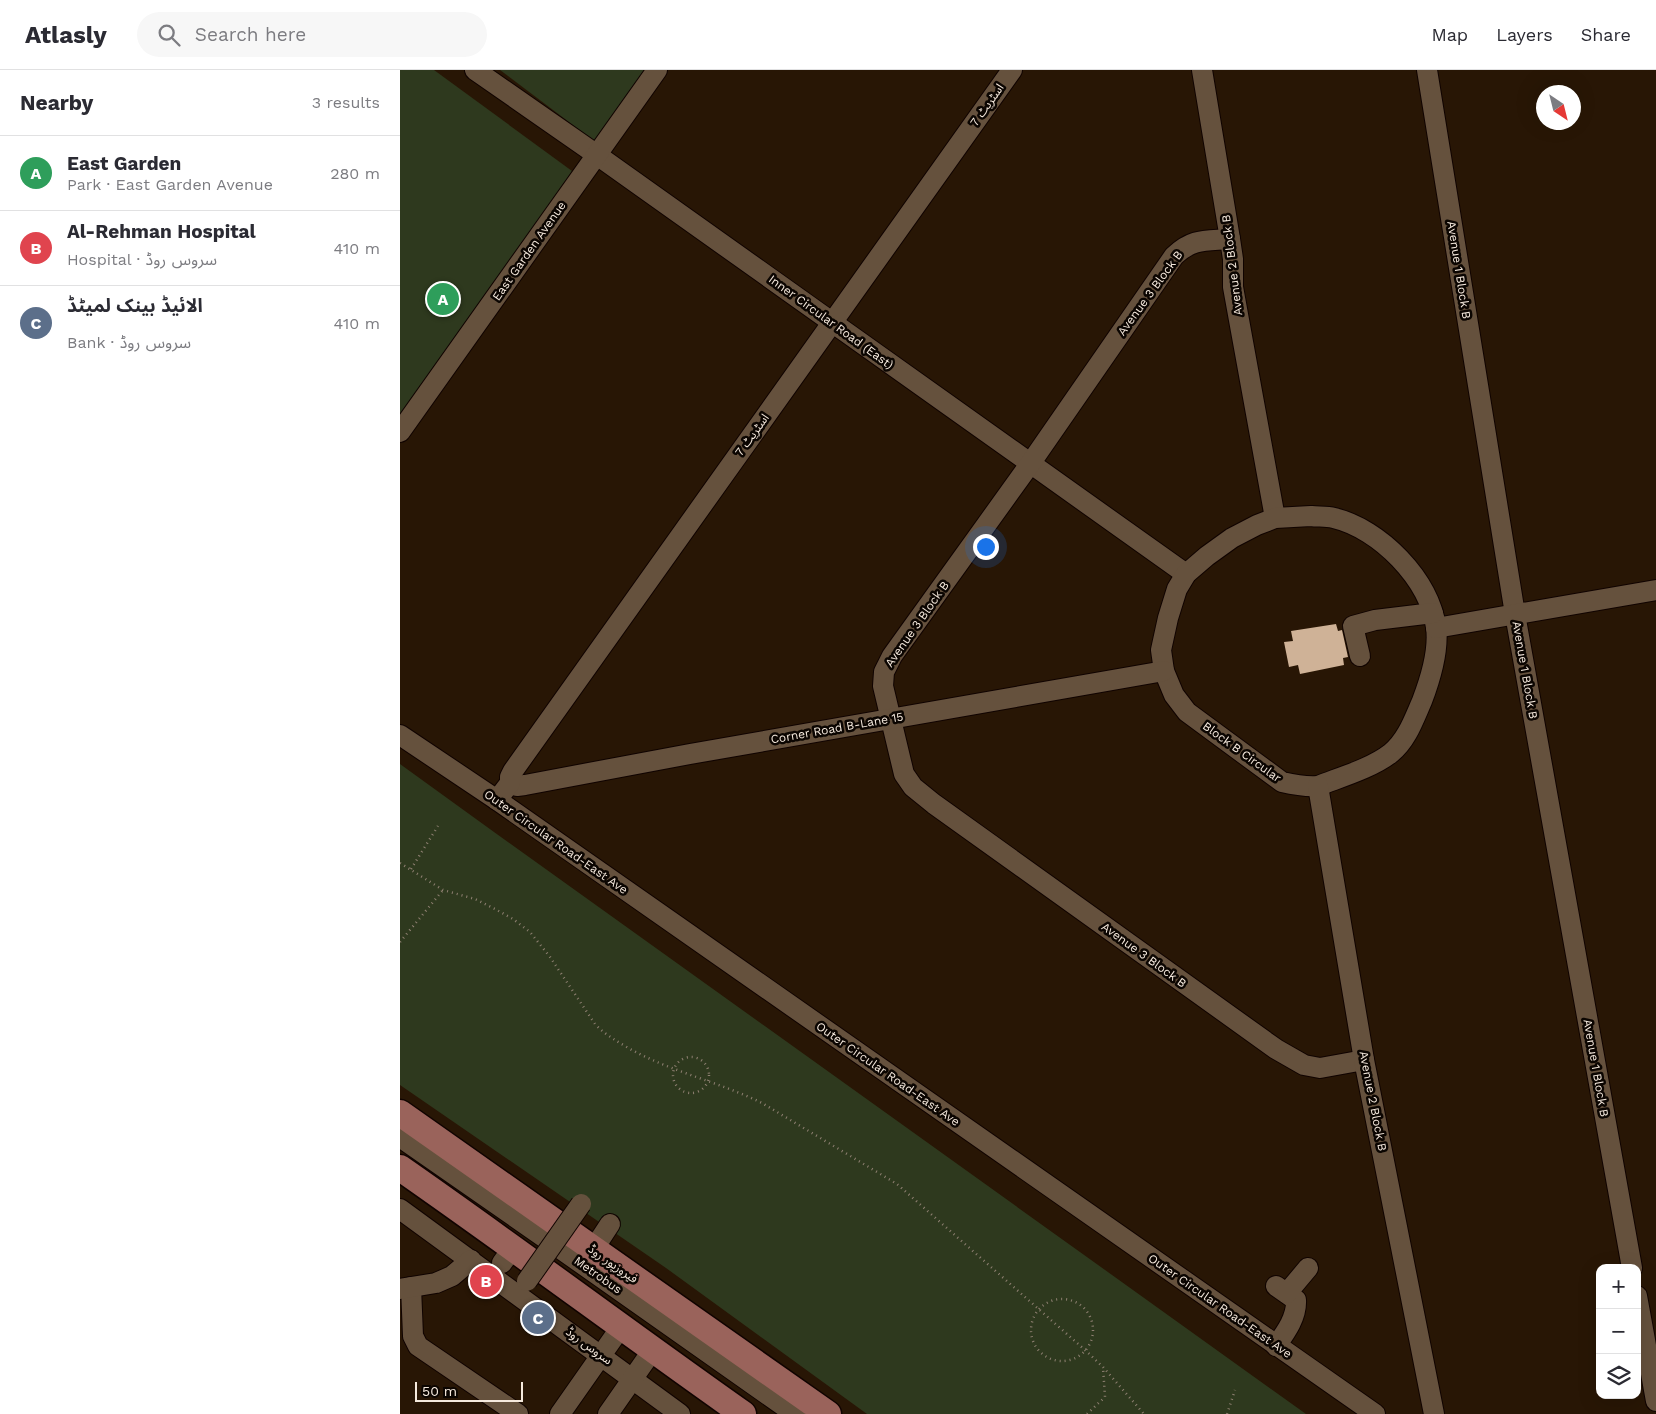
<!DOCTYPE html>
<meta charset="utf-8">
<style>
:root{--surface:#fff;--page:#f7f7f7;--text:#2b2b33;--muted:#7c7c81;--line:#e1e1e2;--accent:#d93025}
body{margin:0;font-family:"Work Sans","Noto Sans Arabic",sans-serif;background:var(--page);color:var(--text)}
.controls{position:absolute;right:15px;bottom:15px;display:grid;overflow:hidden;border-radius:10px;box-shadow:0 5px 20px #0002}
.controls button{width:45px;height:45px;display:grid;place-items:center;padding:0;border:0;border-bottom:1px solid var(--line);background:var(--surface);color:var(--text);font:25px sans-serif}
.compass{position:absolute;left:1136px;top:15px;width:45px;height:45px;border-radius:50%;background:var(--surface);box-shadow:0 5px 20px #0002;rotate:145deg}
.scale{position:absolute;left:15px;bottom:12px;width:108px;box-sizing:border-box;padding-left:5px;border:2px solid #f5e9dd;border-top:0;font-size:14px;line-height:18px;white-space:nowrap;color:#f5e9dd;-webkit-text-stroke:4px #0b0501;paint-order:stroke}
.you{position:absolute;left:585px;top:476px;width:18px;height:18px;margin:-12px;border:4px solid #fff;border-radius:50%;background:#1a73e8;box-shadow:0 0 0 8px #1a73e833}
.badge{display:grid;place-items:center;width:32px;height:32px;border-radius:50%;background:var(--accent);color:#fff;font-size:16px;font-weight:700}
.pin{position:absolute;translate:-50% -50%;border:2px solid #fff;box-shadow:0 1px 5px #0006}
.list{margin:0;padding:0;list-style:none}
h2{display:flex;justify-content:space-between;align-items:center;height:65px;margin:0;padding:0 20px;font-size:21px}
h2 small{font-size:16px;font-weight:400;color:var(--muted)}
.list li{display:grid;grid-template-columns:32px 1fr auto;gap:15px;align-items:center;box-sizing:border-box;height:75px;padding:0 20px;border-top:1px solid var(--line)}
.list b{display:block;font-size:19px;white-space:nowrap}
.list p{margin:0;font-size:16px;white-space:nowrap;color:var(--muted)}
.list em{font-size:16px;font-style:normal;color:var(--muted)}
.icon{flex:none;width:28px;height:28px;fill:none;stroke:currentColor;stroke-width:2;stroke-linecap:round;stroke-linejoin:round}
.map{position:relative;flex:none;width:1256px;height:1344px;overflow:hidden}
header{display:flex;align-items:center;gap:30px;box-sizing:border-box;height:70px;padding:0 25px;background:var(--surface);border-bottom:1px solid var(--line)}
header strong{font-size:24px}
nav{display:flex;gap:28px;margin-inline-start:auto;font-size:18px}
.search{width:350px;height:45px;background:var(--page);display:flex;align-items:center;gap:12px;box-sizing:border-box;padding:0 18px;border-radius:28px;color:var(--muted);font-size:19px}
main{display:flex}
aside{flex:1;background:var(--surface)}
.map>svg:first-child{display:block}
</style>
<header>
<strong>Atlasly</strong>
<div class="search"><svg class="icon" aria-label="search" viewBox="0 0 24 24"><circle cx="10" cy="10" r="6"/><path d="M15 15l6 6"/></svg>Search here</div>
<nav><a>Map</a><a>Layers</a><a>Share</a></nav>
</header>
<main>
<aside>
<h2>Nearby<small>3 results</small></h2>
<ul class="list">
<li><span class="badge" style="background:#2e9e5b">A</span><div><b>East Garden</b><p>Park · East Garden Avenue</p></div><em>280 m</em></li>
<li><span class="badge" style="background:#e0444e">B</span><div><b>Al-Rehman Hospital</b><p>Hospital · سروس روڈ</p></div><em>410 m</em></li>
<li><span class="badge" style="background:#5c6f8a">C</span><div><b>الائیڈ بینک لمیٹڈ</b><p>Bank · سروس روڈ</p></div><em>410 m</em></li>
</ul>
</aside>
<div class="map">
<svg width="1256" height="1344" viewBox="0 0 1256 1344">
<rect width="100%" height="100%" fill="#281605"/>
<g fill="#2e391e">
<path d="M0 0H34L172 101 0 357Z"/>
<path d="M100 0H248L198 74Z"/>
<path d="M0 694 94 762 906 1344H467L266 1198 0 1015Z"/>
</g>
<path fill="#cfb297" d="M936 554 938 561 942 560 948 587 943 588 944 595 900 604 898 595 889 597 884 572 893 571 891 561Z"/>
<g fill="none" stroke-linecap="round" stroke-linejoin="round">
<g stroke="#100300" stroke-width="22">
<g id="minor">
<path d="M75 0 197 85 786 504"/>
<path d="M802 0 830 169 833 189V217L875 448"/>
<path d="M1027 0 1115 544 1232 1198"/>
<path d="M830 169C805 171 793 168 774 186L630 394 492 586 484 602 483 616 504 704 513 717 534 734 876 979 904 995 920 998 964 990"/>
<path d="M0 362 257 0"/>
<path d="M911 446C918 447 926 446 934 448 980 459 1029 509 1036 557 1039 579 1030 610 1022 631 1014 649 1007 670 991 683 972 698 941 707 918 716 906 717 895 715 882 712L787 642 774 625 764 601 761 580 768 548 777 519 786 504 807 486 832 468 857 455 875 448Z"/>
<path d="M1036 558 1256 520"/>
<path d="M960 586 953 556 975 550 1033 543"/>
<path d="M0 665 97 730 975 1344"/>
<path d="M110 713 117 716 125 715 290 684 764 601"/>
<path d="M918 716 964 990 1034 1344"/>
<path d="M97 730 110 713V707L113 701 612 0"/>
<path d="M0 1067 165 1182 395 1344"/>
<path d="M0 1139 280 1344"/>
<path d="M193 1180 210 1154"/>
<path d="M102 1193 113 1178"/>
<path d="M876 1216 896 1230C897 1247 886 1262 876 1276"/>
<path d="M11 1217 13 1266 18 1276 118 1344"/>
<path d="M0 1219 36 1213 52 1206 71 1190"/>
<path d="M887 1223 908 1198"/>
<path d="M1237 1226 1256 1331"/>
<path d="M160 1344 221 1257"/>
<path d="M208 1344 252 1281"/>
</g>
</g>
<g stroke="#100300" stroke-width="29">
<g id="major">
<path d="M0 1043 428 1344"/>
<path d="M0 1098C115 1178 228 1263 343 1344"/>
</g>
</g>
<g stroke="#8f8072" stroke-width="2.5" stroke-dasharray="1 4" stroke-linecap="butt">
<path d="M0 793 43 820 75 829 95 839 113 849 130 862 150 887 195 954C205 965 217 971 230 979 272 1002 319 1012 362 1033L497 1114 685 1280 703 1297 744 1344"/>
<path d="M11 799 38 756"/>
<path d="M0 872 43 820"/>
<circle cx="291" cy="1005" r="18"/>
<circle cx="662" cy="1260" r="31"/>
<path d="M687 1344 705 1327 703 1297"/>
<path d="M827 1344 835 1320"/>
</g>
<use href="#minor" stroke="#65513d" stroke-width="20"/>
<use href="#major" stroke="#9a635b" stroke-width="26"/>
<g stroke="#100300" stroke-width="22" stroke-linecap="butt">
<path id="minor-bridge" d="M127 1211 181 1134"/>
</g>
<use href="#minor-bridge" stroke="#65513d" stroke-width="20"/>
</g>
<g text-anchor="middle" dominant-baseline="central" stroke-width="5" stroke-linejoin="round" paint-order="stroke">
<g font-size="12" fill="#f5e9dd" stroke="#0b0501">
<text transform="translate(587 35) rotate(-55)">اسٹریٹ 7</text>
<text transform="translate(129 181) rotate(-55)">East Garden Avenue</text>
<text transform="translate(832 195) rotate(-97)">Avenue 2 Block B</text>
<text transform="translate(1059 200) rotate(81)">Avenue 1 Block B</text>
<text transform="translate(750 223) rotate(-54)">Avenue 3 Block B</text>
<text transform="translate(431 252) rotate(36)">Inner Circular Road (East)</text>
<text transform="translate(352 365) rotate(-54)">اسٹریٹ 7</text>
<text transform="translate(517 554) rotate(-55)">Avenue 3 Block B</text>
<text transform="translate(1125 600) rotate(80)">Avenue 1 Block B</text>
<text transform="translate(437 658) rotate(-10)">Corner Road B-Lane 15</text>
<text transform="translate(842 682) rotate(36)">Block B Circular</text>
<text transform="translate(156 772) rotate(35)">Outer Circular Road-East Ave</text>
<text transform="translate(744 885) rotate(36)">Avenue 3 Block B</text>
<text transform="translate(1196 998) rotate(80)">Avenue 1 Block B</text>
<text transform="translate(488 1004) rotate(35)">Outer Circular Road-East Ave</text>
<text transform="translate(973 1031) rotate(79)">Avenue 2 Block B</text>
<text transform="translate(213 1194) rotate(35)">فیروزپور روڈ</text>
<text transform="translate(198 1205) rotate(35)">Metrobus</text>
<text transform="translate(820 1236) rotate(35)">Outer Circular Road-East Ave</text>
<text transform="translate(189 1276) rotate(36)">سروس روڈ</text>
</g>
</g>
</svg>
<div class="controls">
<button>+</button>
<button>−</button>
<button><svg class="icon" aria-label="layers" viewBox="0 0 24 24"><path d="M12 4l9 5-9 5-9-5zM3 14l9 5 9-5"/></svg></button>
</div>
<svg class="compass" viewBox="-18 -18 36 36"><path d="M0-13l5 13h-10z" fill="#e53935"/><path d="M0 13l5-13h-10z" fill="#7c7c81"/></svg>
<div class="scale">50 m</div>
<div class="you"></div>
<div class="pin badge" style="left:43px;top:229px;background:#2e9e5b">A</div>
<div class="pin badge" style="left:86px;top:1211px;background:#e0444e">B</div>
<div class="pin badge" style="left:138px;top:1248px;background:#5c6f8a">C</div>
</div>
</main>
